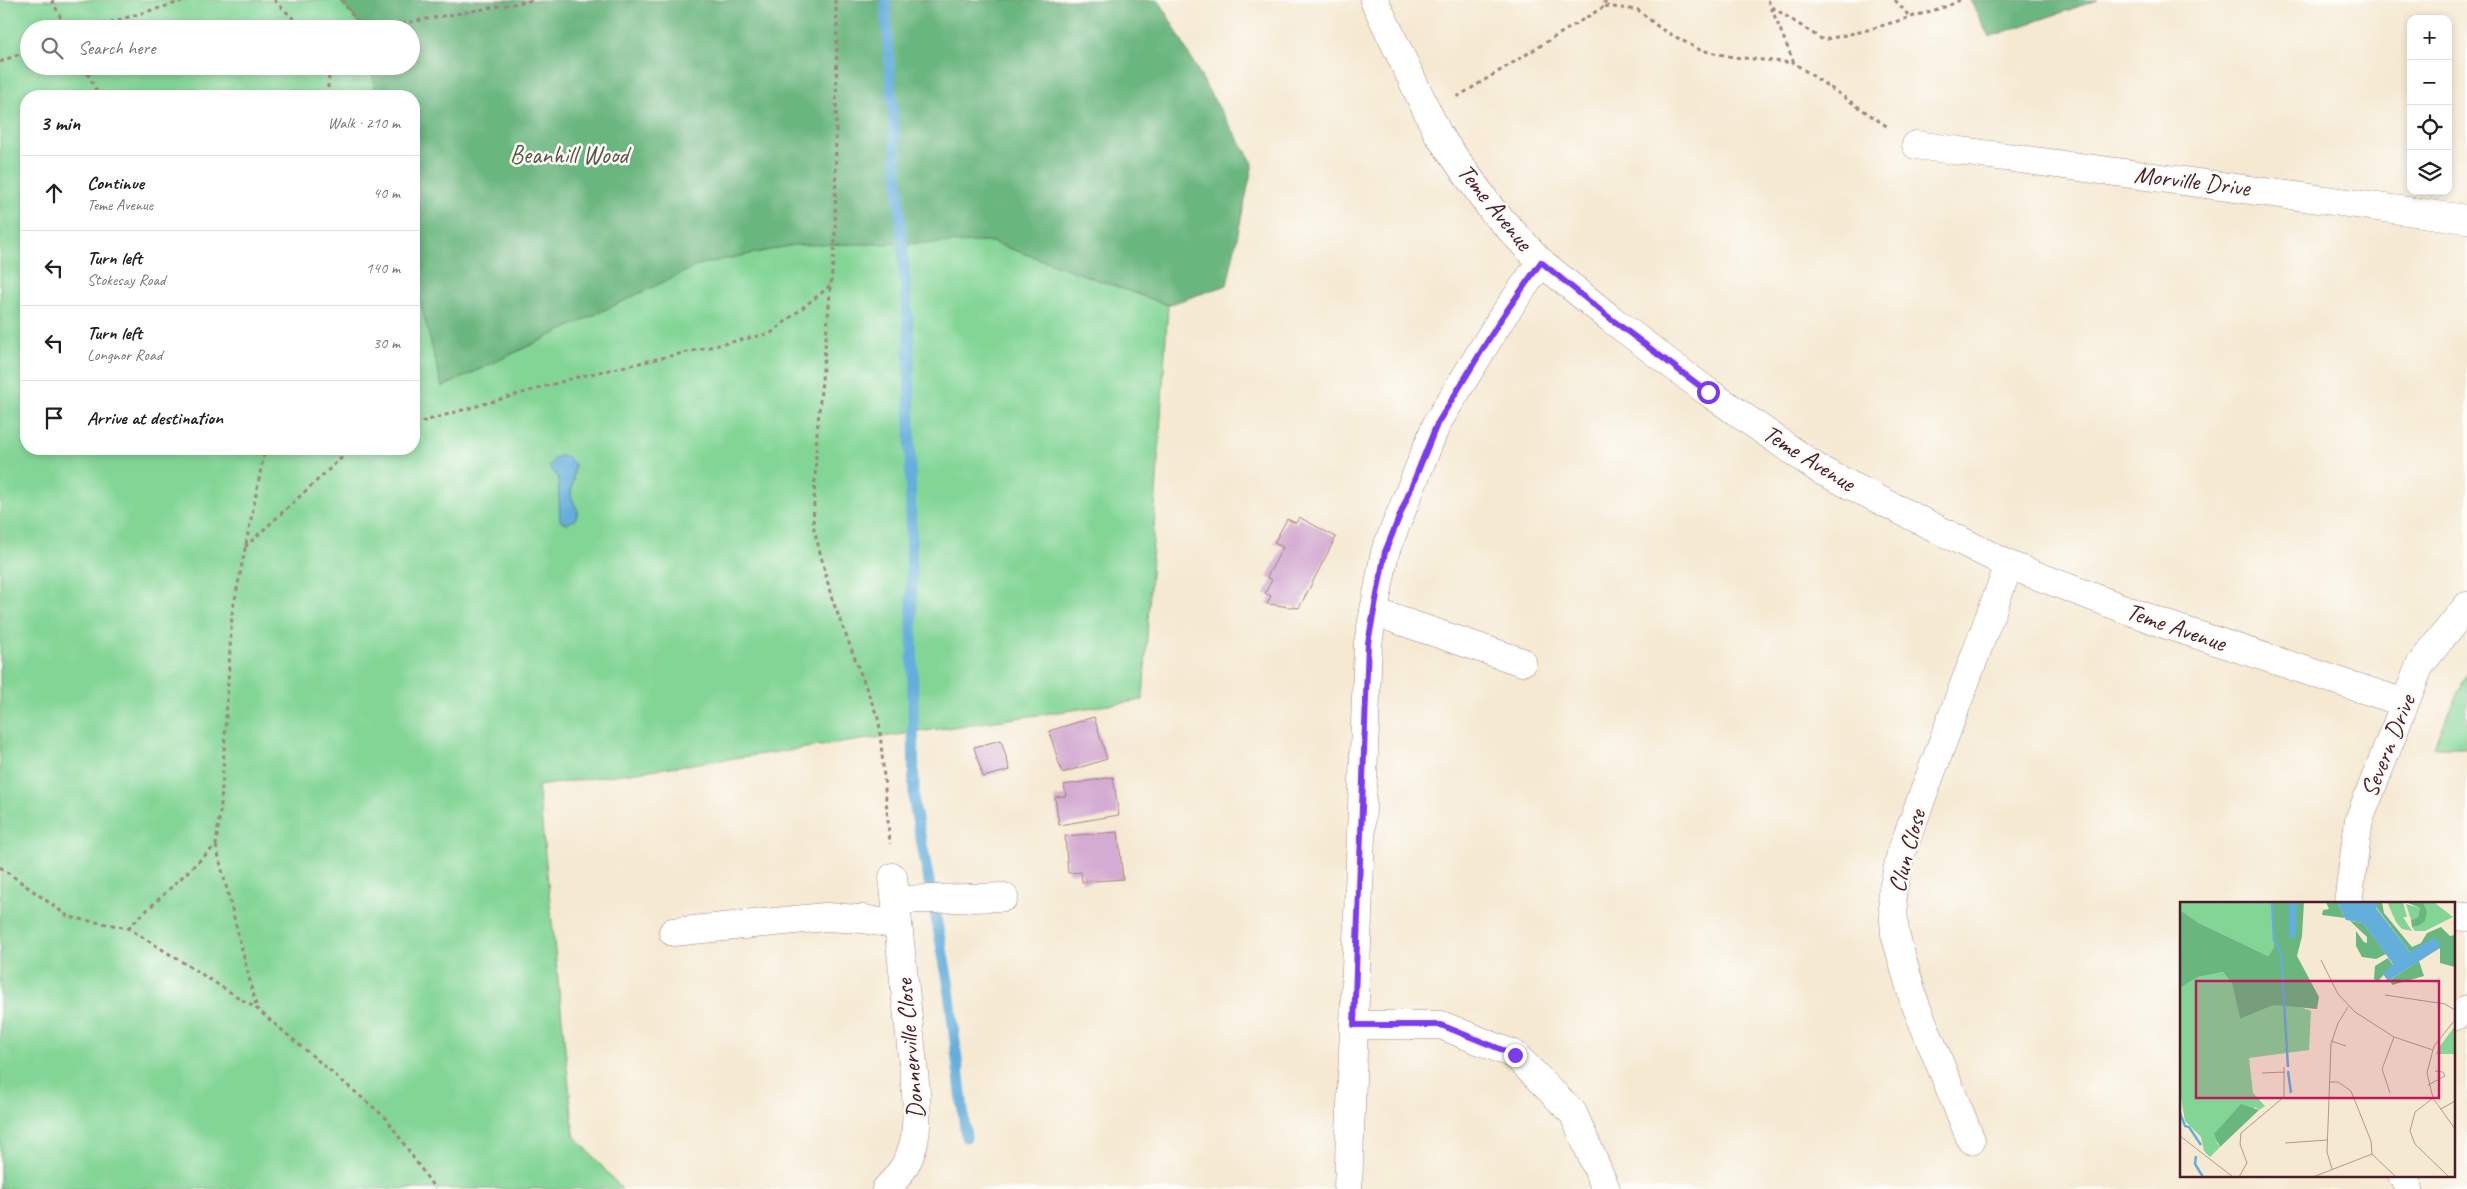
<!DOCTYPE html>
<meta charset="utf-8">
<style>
:root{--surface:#fff;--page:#f6f6f6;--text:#202124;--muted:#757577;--line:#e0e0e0}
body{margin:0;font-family:Caveat,sans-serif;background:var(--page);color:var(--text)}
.controls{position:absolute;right:15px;top:15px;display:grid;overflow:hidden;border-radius:10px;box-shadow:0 2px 8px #0003}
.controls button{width:45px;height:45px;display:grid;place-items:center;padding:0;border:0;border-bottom:1px solid var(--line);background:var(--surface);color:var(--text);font:25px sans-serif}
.stop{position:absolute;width:15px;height:15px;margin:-11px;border:4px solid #7c3aed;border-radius:50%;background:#fff}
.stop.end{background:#7c3aed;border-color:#fff;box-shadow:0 1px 5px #0008}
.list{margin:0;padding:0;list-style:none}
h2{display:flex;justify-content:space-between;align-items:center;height:65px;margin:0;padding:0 20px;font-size:21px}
h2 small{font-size:16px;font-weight:400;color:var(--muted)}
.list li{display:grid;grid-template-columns:32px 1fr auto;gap:15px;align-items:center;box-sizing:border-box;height:75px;padding:0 20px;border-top:1px solid var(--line)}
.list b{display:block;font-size:19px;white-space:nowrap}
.list p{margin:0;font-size:16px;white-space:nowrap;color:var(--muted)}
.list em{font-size:16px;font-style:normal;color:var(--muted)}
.icon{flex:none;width:28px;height:28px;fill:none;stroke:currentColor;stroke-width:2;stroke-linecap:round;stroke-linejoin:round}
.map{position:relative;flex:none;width:2467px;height:1189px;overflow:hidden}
.search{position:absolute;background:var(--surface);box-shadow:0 2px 8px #0003;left:20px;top:20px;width:400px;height:55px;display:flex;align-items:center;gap:12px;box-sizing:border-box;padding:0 18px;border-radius:28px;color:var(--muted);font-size:19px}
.panel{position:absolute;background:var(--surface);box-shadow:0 2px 8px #0003;left:20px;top:90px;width:400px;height:365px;border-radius:20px}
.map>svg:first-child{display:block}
</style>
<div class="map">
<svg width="2467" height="1189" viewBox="0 0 2467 1189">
<rect width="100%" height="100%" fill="#fdfcf7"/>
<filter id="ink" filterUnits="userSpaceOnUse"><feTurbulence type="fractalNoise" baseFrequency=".02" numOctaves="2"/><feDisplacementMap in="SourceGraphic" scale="10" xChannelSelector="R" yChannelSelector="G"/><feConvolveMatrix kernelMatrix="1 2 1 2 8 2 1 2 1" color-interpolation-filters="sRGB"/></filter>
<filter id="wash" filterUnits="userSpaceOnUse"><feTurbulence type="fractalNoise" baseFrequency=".0096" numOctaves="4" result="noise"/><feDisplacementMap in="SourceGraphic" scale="20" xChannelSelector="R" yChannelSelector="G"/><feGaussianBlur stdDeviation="1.12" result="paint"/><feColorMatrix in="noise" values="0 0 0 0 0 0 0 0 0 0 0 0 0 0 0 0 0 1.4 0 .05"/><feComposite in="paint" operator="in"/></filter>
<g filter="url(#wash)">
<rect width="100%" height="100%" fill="#f5e9d2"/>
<g fill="#83d596" stroke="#667a60">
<path d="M0 0H341L363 29H29V66H371L377 96H26V449H414V277L443 387 701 264 794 245 992 242 1168 305 1143 700 538 786 574 1135 622 1189H0Z"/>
<path d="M2467 674V747H2434Z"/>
</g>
<g fill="#6ab67f" stroke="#5a6a55">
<path d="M341 0H1159L1210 93 1253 163 1227 285 1168 305 992 242 794 245 701 264 442 387 414 277V96H377L371 66H411V29H363Z"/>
<path d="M1970 0H2098L1989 37Z"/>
</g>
<path fill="#64aedc" stroke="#576684" d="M559 456 568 457 575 464 571 496 578 511 575 520 566 524 560 520 558 477 549 467 554 459Z"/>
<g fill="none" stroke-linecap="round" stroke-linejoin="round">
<path stroke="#64aedc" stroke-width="11" d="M885 0 909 338 914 803 948 981 966 1137"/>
</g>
<g id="blocks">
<g fill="#d4abd2">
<path d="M1299 517 1336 537 1299 608 1267 604 1271 596 1265 593 1272 580 1267 577 1283 547 1274 543 1287 519 1296 523Z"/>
<path d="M1094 717 1107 759 1062 773 1049 731Z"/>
<path d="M1001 740 1010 770 983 777 974 747Z"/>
<path d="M1113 777 1119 815 1059 825 1055 797 1066 796 1064 785Z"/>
<path d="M1118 832 1123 879 1082 882 1081 872 1068 873 1065 836Z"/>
</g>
</g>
</g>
<g filter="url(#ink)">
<use href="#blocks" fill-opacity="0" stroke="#a0847e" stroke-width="1"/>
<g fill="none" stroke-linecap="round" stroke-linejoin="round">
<g stroke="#a0847e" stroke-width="29">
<g id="minor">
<path d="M1374 0 1438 134 1492 210 1541 262 1611 319 1708 392 1820 470 2009 565 2164 624 2405 703"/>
<path d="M1916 145 2467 219"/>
<path d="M1374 612 1522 662"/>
<path d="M896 900 1004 897"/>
<path d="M2348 903 2359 820 2405 703 2420 665 2467 606"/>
<path d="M2453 916 2467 917"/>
<path d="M673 932 825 917 863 919 898 925"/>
<path d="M2453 1017 2467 1010"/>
<path d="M1355 1025H1441L1515 1055 1573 1113 1606 1189"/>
<path d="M1971 1140 1914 1001 1895 934 1892 894 1901 853 2009 565"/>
<path d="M2402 1175 2409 1189"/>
<path d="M886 1189C917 1159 918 1133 916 1092L893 877"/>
<path d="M1348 1189 1368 643 1385 552 1437 423 1501 319 1541 262"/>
</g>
</g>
<g stroke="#a0847e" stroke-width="3" stroke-dasharray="4 4" stroke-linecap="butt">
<path d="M52 0 66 29"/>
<path d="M274 0 304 29"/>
<path d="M341 0 363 29"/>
<path d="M835 0 837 21 835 241 817 433 813 525 832 599 879 721 890 844"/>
<path d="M1768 0 1794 63 1888 127"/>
<path d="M1895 0 1909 16"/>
<path d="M1605 6 1638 10 1661 29 1700 50 1733 57 1794 63"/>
<path d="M1772 7 1823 40 1864 31 1948 6 1960 0"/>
<path d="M87 29 187 0"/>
<path d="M370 29 535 0"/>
<path d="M0 62 29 50"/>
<path d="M84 66 99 96"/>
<path d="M327 96 330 66"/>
<path d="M1457 97 1605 6V0"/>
<path d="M414 424 578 377 771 333 830 286"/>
<path d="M245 547 351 449"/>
<path d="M216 846 257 1009"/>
<path d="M0 867 69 917 128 928 257 1009 386 1118 435 1189"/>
<path d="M128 928 216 845 221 804 232 614 265 449"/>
</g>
<use href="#minor" stroke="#fff" stroke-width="28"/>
</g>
</g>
<g fill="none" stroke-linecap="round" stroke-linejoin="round" filter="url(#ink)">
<path stroke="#7c3aed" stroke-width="6" d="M1515 1055 1441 1025H1354L1368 643 1385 552 1437 424 1501 319 1541 262 1611 319 1708 392"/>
</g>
<g text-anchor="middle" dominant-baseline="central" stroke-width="5" stroke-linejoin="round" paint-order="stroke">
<g font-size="25" fill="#5b564b" stroke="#fdfcf7">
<text x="569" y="155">Beanhill Wood</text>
</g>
<g font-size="25" fill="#4a1f2b" stroke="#fdfcf7">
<text transform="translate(2192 181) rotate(7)">Morville Drive</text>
<text transform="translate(1495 207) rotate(51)">Teme Avenue</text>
<text transform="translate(1809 458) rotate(32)">Teme Avenue</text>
<text transform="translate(2176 627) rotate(19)">Teme Avenue</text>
<text transform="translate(2388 746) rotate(-68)">Severn Drive</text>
<text transform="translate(1907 851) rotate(-75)">Clun Close</text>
<text transform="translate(910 1049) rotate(-95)">Donnerville Close</text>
</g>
</g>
<g transform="translate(2180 902)">
<rect width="275" height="275" fill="#f5e9d2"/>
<path d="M0 0H91L94 45 88 54 19 21 0 8ZM207 0H223L227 15H223L232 29 222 27 216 20ZM243 0 255 1 273 15 245 29H235L232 25 238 24 247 9ZM226 2 240 6 238 15 231 18ZM43 70 52 82 60 117 94 103H114L131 109 129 148 69 156 73 191 85 204 79 208 75 205 37 241 40 245 30 255 24 249 21 235 5 219 0 190V86L18 75ZM275 124V152H256L260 144Z" fill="#83d596"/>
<path d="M91 0H124L122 34 117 54 139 95 137 107 94 103 60 117 52 82 43 70 18 75 0 86V8L19 21 88 54 94 45ZM146 0H157L165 16 142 13 143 8 149 7ZM199 0H202L204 11 232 45 241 41 247 31 261 25 270 34 275 33V65L260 61V46L230 50 196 5ZM226 0H243L247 9 245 19 238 24 232 25 231 18 238 15 240 6ZM170 19 183 21 206 52 196 57 182 55 176 44V29L184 40 187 41V35ZM208 56 213 63 198 79 194 77 195 64ZM239 59 244 74 212 83 210 78ZM61 202 79 208 40 245 34 232Z" fill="#6ab67f"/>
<path d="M109 0H117L116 36 109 35ZM157 0H199L196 6 230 50 253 36 259 39 260 46 208 79 203 72 213 62 183 21 166 18Z" fill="#64aedc"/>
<path fill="none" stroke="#64aedc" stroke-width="2.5" d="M92 0 94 38 101 51 108 165M108 169 111 191M0 211 5 224 9 225 21 243M16 254 15 262 23 275"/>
<path fill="none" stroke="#b1988f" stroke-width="1" d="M141 58 158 92 175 110 214 135 253 148M205 93 265 102 275 108M275 118 254 144 247 171 253 196 275 227M151 139 166 144M82 171 105 170M149 180H158L171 189 191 239 192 252M248 183 265 174 263 170 255 169M210 191 202 167 214 135M253 196 235 210 230 229 235 242 269 275M261 207 275 199M0 234 53 275M105 241 147 238M152 267 147 250 151 142 158 121 168 105M59 275 67 261 60 242 61 231 104 195V165M133 275 192 252 216 275"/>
<path fill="#c2185b" fill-opacity="0.15" stroke="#c2185b" stroke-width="2.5" d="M16 79H259V196H16Z"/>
<rect width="275" height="275" fill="none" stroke="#4a1f2b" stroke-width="2.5"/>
</g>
</svg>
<div class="controls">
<button>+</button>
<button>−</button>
<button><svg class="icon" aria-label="locate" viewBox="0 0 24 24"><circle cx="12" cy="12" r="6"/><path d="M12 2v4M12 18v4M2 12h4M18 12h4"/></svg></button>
<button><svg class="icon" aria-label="layers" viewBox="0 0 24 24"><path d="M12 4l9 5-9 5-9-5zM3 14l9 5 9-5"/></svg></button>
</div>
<div class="stop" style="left:1708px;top:392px"></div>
<div class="stop end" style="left:1515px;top:1055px"></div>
<div class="search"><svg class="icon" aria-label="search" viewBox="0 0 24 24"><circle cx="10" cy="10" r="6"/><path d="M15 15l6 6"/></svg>Search here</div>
<section class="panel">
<h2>3 min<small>Walk · 210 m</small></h2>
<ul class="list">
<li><svg class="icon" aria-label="ahead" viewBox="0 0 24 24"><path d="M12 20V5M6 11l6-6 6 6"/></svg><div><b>Continue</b><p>Teme Avenue</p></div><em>40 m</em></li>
<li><svg class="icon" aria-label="left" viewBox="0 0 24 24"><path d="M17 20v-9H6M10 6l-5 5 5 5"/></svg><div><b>Turn left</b><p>Stokesay Road</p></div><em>140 m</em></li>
<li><svg class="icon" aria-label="left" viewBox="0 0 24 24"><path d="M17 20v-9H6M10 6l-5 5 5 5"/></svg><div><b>Turn left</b><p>Longnor Road</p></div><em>30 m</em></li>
<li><svg class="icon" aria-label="arrive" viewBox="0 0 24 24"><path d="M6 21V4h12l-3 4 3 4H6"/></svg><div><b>Arrive at destination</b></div></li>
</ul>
</section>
</div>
